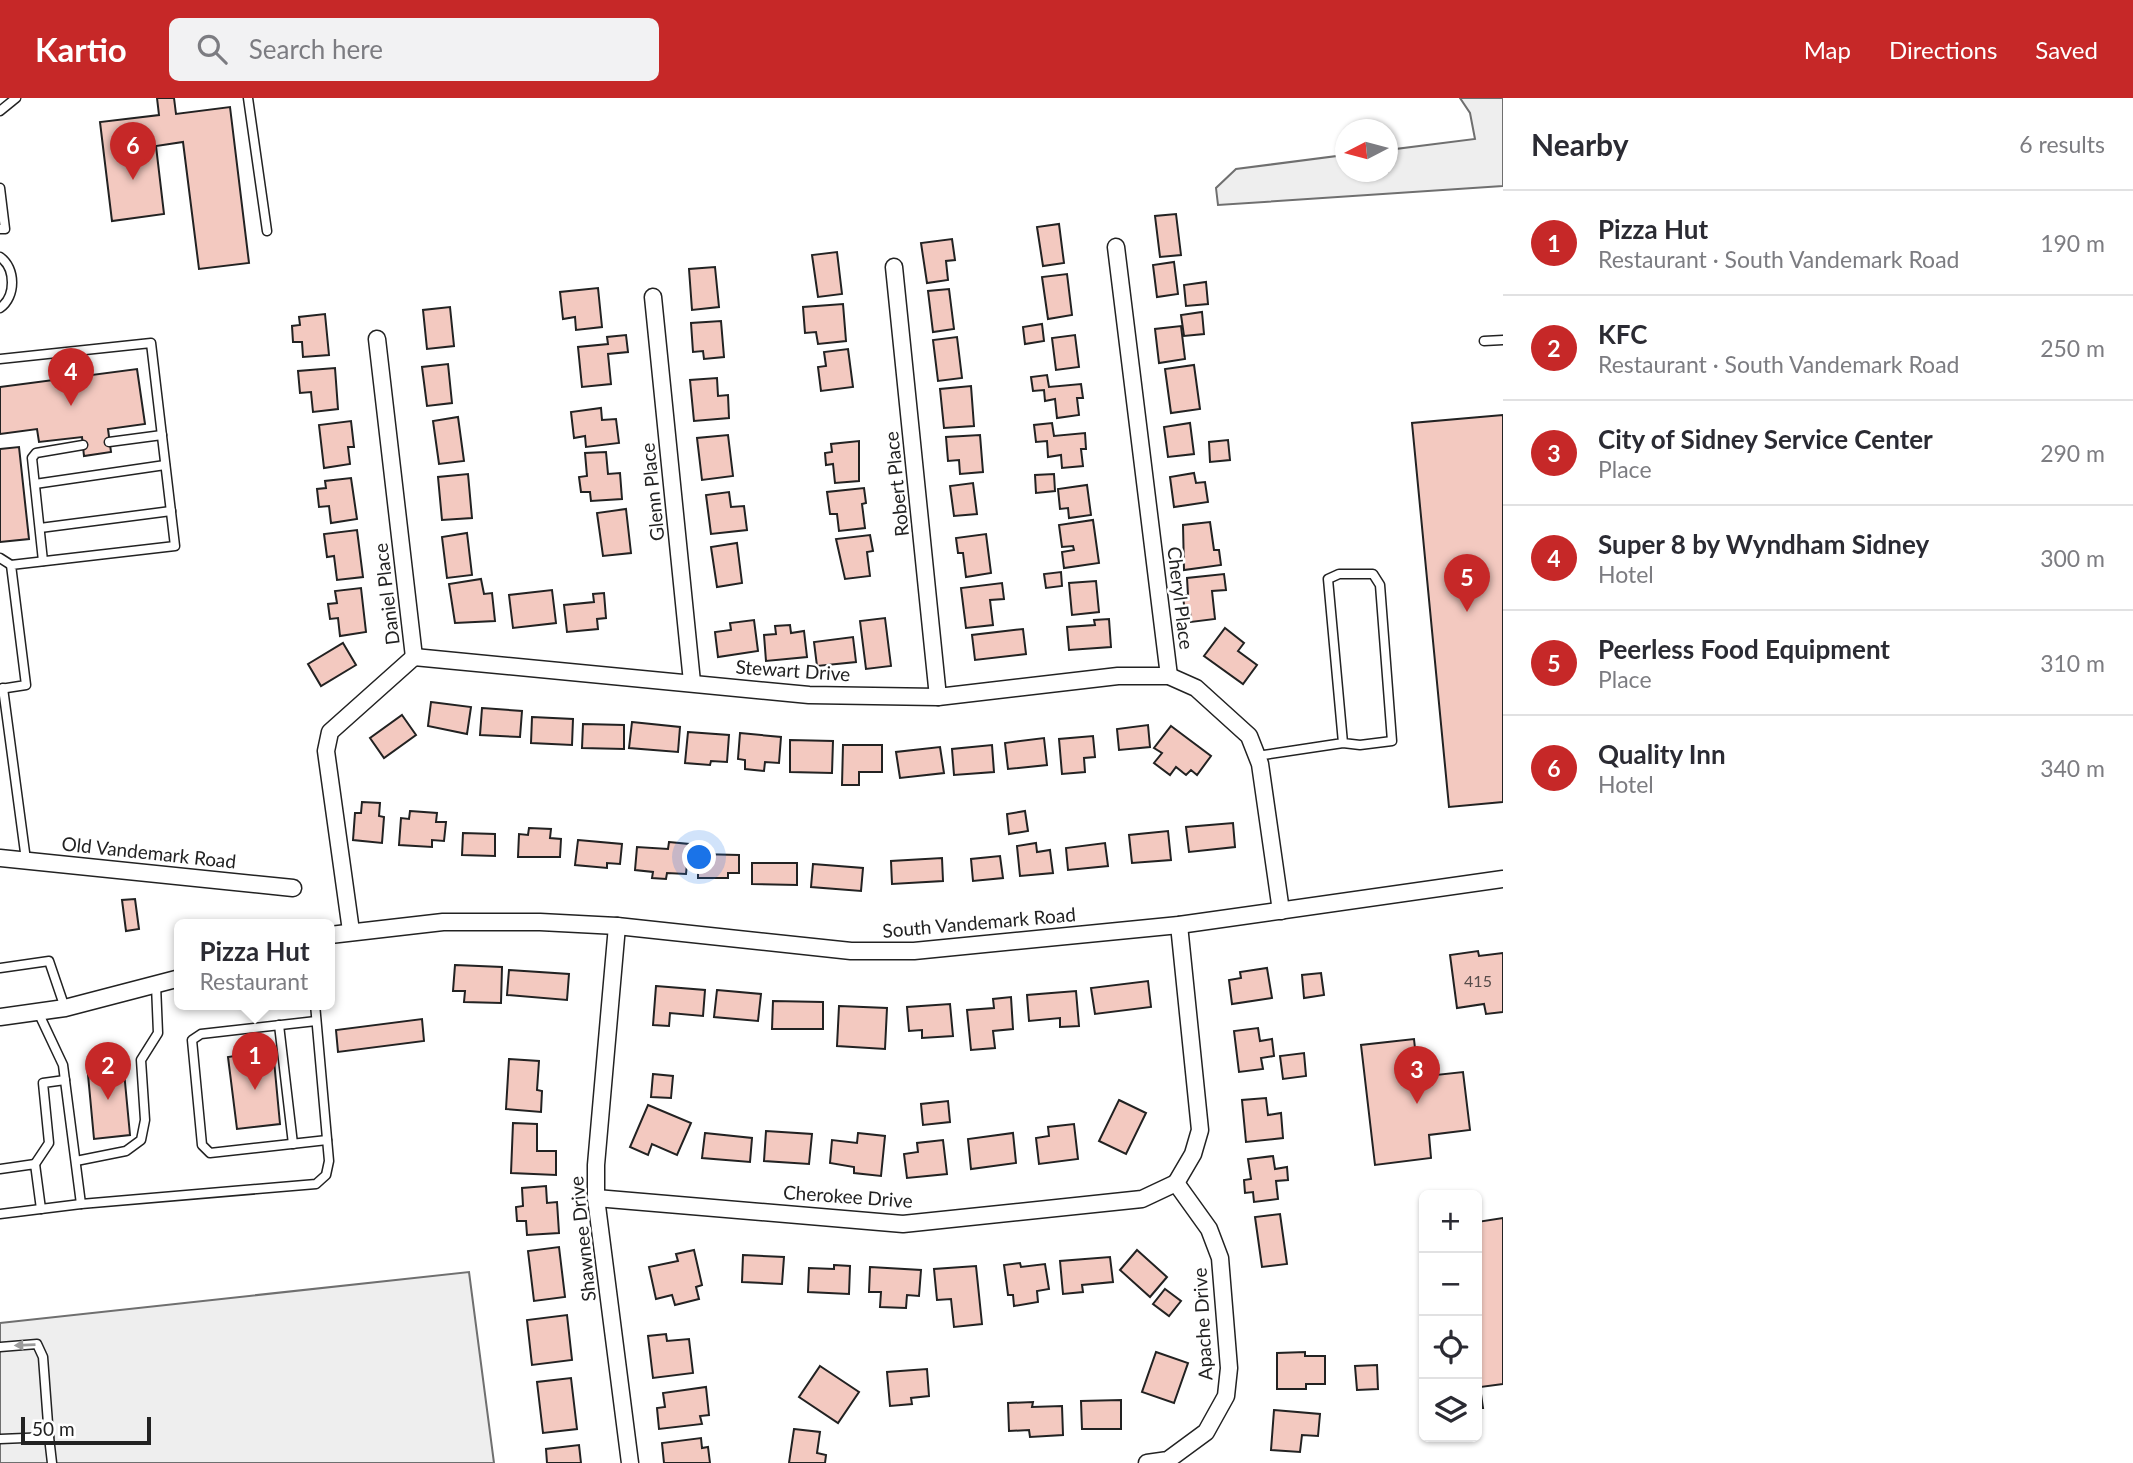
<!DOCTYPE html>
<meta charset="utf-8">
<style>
:root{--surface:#fff;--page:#f2f2f3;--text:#2b2b33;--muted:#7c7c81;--line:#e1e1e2;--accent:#c62828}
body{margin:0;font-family:Lato,sans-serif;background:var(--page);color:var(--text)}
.controls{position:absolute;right:21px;bottom:21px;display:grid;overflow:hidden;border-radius:10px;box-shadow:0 2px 5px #0004}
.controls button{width:63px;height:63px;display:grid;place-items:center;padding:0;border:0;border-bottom:2px solid var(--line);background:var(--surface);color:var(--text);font:35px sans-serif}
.compass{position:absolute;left:1335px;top:21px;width:63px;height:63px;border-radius:50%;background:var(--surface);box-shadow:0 2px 5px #0004;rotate:264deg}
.scale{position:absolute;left:21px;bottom:18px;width:130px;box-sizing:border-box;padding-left:7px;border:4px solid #222;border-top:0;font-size:19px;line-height:24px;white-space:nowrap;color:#222;-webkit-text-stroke:5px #fff;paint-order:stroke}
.you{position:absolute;left:700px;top:760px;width:24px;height:24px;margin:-18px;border:5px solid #fff;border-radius:50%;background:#1a73e8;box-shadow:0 0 0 10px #1a73e833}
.badge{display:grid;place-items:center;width:46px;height:46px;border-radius:50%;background:var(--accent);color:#fff;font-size:23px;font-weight:700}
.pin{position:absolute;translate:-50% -58px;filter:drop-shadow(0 2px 4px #0008)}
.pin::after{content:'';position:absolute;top:37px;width:24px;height:21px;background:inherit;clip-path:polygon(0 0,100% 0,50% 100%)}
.popup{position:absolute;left:174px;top:821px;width:161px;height:91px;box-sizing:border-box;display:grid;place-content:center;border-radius:10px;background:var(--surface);filter:drop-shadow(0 2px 5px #0005);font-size:23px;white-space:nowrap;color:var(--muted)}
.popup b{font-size:26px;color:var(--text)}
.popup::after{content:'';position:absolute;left:50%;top:100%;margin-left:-14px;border:14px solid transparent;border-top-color:var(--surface)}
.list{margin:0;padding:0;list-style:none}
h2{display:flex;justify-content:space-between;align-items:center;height:91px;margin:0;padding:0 28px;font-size:30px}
h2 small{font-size:23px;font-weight:400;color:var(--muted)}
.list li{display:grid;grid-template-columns:46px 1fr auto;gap:21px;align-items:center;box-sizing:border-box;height:105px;padding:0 28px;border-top:2px solid var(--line)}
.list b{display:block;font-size:26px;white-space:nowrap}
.list p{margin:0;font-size:23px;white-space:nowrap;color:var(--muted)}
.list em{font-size:23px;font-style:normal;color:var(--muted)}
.icon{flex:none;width:38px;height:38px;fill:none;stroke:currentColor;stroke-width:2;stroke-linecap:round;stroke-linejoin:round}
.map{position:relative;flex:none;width:1503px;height:1365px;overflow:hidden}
header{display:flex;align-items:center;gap:42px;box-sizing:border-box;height:98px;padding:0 35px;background:var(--accent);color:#fff}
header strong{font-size:33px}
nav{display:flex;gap:38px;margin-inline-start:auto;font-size:24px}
.search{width:490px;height:63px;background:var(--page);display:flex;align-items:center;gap:18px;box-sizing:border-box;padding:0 24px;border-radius:10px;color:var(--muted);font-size:26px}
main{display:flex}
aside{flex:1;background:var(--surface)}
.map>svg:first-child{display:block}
</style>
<header>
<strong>Kartio</strong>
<div class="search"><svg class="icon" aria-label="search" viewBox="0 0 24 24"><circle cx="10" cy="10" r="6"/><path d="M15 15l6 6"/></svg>Search here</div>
<nav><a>Map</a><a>Directions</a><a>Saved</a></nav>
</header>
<main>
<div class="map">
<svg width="1503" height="1365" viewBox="0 0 1503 1365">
<rect width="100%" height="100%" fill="#fff"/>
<g fill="#eee" stroke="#6f6f6f" stroke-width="2">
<path d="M1460 0H1503V88L1218 107 1216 90 1236 71 1345 57 1346 74H1388V52L1475 41 1470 15Z"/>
<path d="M469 1174 494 1365H0V1225Z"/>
</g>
<g fill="#f3c9c0" stroke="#222" stroke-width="2">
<path d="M157 0H174L176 16 230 9 249 165 199 171 183 44 156 48 164 116 112 123 100 24 159 17Z"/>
<path d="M1176 116 1181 157 1160 159 1155 118Z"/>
<path d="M1059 126 1064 165 1043 168 1037 129Z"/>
<path d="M952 141 955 162 946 163 948 182 927 185 921 145Z"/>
<path d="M837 154 842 196 818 199 812 157Z"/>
<path d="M1174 164 1178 196 1157 199 1153 167Z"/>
<path d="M715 169 719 209 692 212 689 171Z"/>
<path d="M1067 176 1072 217 1048 221 1042 179Z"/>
<path d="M1206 184 1208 206 1186 208 1184 187Z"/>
<path d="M598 190 602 229 576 232 575 219 563 221 560 194Z"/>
<path d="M949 191 954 231 933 234 928 193Z"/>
<path d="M843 206 846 243 818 246 816 234 805 235 803 209Z"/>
<path d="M450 209 454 248 427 251 423 212Z"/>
<path d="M1202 214 1204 236 1184 238 1181 217Z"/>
<path d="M325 216 329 257 303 259 302 244H293L292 228 300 227 299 219Z"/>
<path d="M721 223 724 259 704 261 703 253 693 254 691 225Z"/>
<path d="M1042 226 1044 243 1025 246 1023 229Z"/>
<path d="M1181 228 1185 261 1159 265 1155 231Z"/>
<path d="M626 237 628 254 608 256 611 286 582 289 578 249 608 246 607 239Z"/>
<path d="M1075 237 1079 269 1056 272 1052 240Z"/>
<path d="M957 239 962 280 938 283 933 242Z"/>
<path d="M848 251 853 289 821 293 818 269 826 268 824 254Z"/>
<path d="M448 266 452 305 427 308 422 269Z"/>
<path d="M1194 267 1200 311 1171 315 1165 271Z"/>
<path d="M335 270 338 311 313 314 311 294 300 295 298 273Z"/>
<path d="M137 271 145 326 108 331 111 354 84 358 82 339 39 344 37 331 0 336V289Z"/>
<path d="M1047 277 1049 289 1081 286 1083 300H1077L1079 317 1057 320 1055 301 1045 303 1044 292 1033 293 1031 279Z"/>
<path d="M717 280 718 298 728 297 729 320 694 323 690 282Z"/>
<path d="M971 288 974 328 944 330 940 291Z"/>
<path d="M601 310 602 322 616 321 619 345 586 349 585 338 574 340 571 314Z"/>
<path d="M1503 317V704L1449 709 1412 325Z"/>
<path d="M458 319 464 363 439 366 433 323Z"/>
<path d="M351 323 354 349H348L350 366 324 370 319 327Z"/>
<path d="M1052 325 1054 338 1085 335 1086 351H1081L1083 368 1062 370 1061 357 1048 359 1047 343 1036 344 1034 327Z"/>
<path d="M1190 325 1194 356 1168 359 1164 329Z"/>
<path d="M728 337 733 378 702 382 697 340Z"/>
<path d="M980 337 983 374 960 376 959 362 948 363 946 339Z"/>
<path d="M1228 342 1230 362 1210 364 1209 344Z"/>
<path d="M859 343V383L835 385 833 366 826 367 825 355 832 354 831 346Z"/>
<path d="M19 349 29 441 0 444V351Z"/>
<path d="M606 354 608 376 620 375 622 401 591 403 590 394H581L579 379 587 378 585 355Z"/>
<path d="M1194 375 1196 385 1205 384 1208 404 1174 409 1170 379Z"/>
<path d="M468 376 472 420 442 422 438 379Z"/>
<path d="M1054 376 1055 393 1036 395 1035 377Z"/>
<path d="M351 380 357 421 331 425 329 408 319 409 317 391 326 390 325 383Z"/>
<path d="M973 385 977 416 954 418 950 388Z"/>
<path d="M1087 387 1091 417 1069 420 1068 410 1060 411 1058 391Z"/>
<path d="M864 390 866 405 862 406 865 430 839 433 837 416H830L827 394Z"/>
<path d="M729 394 731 409 744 408 747 432 711 436 706 397Z"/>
<path d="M626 411 631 455 603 458 597 415Z"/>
<path d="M1093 422 1099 465 1064 470 1062 454 1074 452 1073 448 1062 449 1059 427Z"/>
<path d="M1210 424 1214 452H1219L1221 467 1184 472 1183 427Z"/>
<path d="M357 432 363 479 337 482 334 458 327 459 324 436Z"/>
<path d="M467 435 472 477 447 480 442 439Z"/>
<path d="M986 436 991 475 966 479 963 455H958L956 440Z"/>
<path d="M870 437 873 453 867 454 870 478 845 481 836 441Z"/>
<path d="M737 445 742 485 717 489 711 449Z"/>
<path d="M1061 474 1062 488 1046 490 1044 476Z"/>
<path d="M1224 476 1226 492 1212 493 1215 521 1191 524 1190 514 1185 515 1183 498 1188 497 1187 480Z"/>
<path d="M481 481 484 496 492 495 495 523 455 525 449 486Z"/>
<path d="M1096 483 1099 514 1072 517 1069 485Z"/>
<path d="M1002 485 1004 501 990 502 993 527 966 530 961 490Z"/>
<path d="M361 490 366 534 340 538 338 520 330 521 328 506 337 505 335 493Z"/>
<path d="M552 492 556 525 513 530 509 497Z"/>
<path d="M604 495 606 520 597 521 598 531 567 534 564 507 594 504 593 496Z"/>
<path d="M885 520 891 568 866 571 860 523Z"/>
<path d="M1109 521 1111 549 1069 552 1067 529 1095 527 1094 522Z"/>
<path d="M754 522 758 553 718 559 715 534 731 532 730 525Z"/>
<path d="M790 527 791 535 804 533 807 559 766 563 764 537 776 536 775 528Z"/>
<path d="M1225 530 1244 545 1238 553 1257 567 1243 586 1204 558Z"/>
<path d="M1023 531 1026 556 975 562 972 537Z"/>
<path d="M853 539 856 564 817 568 814 544Z"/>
<path d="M343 545 356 567 321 588 308 566Z"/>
<path d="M431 604 471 609 467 636 428 628Z"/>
<path d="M482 610 522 613 520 639 480 637Z"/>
<path d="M402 617 416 637 384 660 370 640Z"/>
<path d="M532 619 573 621 572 647 531 645Z"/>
<path d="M632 624 680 629 678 654 629 650Z"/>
<path d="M583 626 624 627V651L582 650Z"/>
<path d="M1148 627 1150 649 1119 652 1117 631Z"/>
<path d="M1171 628 1211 658 1197 677 1191 672 1186 677 1176 669 1170 677 1154 665 1162 655 1154 650Z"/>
<path d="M688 634 729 637 727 664 711 663 710 667 685 665Z"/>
<path d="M740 635 781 639 779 665 765 664 764 673 745 671V662L738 661Z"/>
<path d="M1093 638 1095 659 1084 660 1085 674 1062 676 1059 641Z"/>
<path d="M1044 640 1047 667 1008 671 1005 645Z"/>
<path d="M790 642 833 643 832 675 790 674Z"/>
<path d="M843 647H882V674H859V687H842Z"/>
<path d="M992 647 994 674 954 677 952 651Z"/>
<path d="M940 649 944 675 900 680 896 654Z"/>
<path d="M362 704 380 705 379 718 384 719 382 745 353 742 355 715H361Z"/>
<path d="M410 713 437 715 436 724H446L444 743 432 742V749L399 747 401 720 409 721Z"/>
<path d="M1025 713 1028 733 1009 736 1007 716Z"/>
<path d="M1233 725 1235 749 1189 754 1186 729Z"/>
<path d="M529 730 551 731 550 740 561 741 560 759H518L519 736 528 737Z"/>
<path d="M1168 733 1171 762 1132 765 1129 737Z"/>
<path d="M463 735 495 736V758L462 757Z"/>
<path d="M578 742 622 746 620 766 607 765V770L575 767Z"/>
<path d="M669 744 689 746 686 776 667 775 666 781 652 780 653 774 635 772 637 749 668 751Z"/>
<path d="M1036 745 1037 754 1050 752 1053 775 1020 778 1017 748Z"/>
<path d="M1105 745 1108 768 1068 772 1066 750Z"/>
<path d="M698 756 739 757V775H728V780H698Z"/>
<path d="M1000 758 1003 780 973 783 971 761Z"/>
<path d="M942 760 943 783 892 786 891 763Z"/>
<path d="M752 765H797V787L752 786Z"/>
<path d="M813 766 863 770 861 793 811 789Z"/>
<path d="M135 801 139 831 126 833 122 802Z"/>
<path d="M1478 853 1479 858 1503 855V914L1486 916 1484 906 1457 910 1450 857Z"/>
<path d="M455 867 502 869 501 905 464 904 465 893H453Z"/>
<path d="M1267 870 1272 900 1232 906 1229 882 1241 880 1240 874Z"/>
<path d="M509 872 569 876 567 902 507 897Z"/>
<path d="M1321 875 1324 897 1304 900 1302 877Z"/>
<path d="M1148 883 1151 909 1095 916 1091 890Z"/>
<path d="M656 888 705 892 703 918 670 915 669 928 653 927Z"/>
<path d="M717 892 761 896 758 923 714 919Z"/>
<path d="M1076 893 1079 928 1060 929V920L1029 923 1027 897Z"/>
<path d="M1011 899 1013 931 993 933 995 950 971 952 967 912 994 910 993 901Z"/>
<path d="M773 903 823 904V931H772Z"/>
<path d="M950 906 953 938 922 940V932L909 933 907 909Z"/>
<path d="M839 908 887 910 885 951 837 948Z"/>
<path d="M422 921 424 943 338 954 336 932Z"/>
<path d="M1258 930 1260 943 1272 941 1274 958 1261 960 1263 971 1239 974 1234 933Z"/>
<path d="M1414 941 1418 979 1463 974 1470 1032 1429 1037 1431 1060 1375 1067 1361 947Z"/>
<path d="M273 952 280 1026 237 1031 228 959Z"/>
<path d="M1304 955 1306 978 1283 981 1280 958Z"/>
<path d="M509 961 539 963 537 992 542 993 541 1014 506 1011Z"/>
<path d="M123 963 130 1037 94 1041 87 966Z"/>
<path d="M653 976 673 978 671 1000 651 999Z"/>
<path d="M1266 1000 1268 1017 1281 1015 1283 1040 1246 1044 1242 1002Z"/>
<path d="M1119 1002 1146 1015 1126 1056 1099 1043Z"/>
<path d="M948 1003 950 1024 923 1027 921 1006Z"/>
<path d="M648 1007 691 1025 677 1057 652 1046 648 1057 630 1049Z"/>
<path d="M513 1025 537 1026V1053H556V1077L511 1075Z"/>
<path d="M1074 1026 1078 1061 1039 1066 1036 1040 1049 1038 1048 1029Z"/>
<path d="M766 1033 812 1036 809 1066 764 1063Z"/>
<path d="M705 1035 752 1040 750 1064 702 1060Z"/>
<path d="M858 1035 885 1038 881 1078 854 1075V1069L830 1065 832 1042 857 1045Z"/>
<path d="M1013 1035 1016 1065 971 1071 968 1041Z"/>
<path d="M943 1042 947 1076 907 1080 904 1056 918 1054 917 1045Z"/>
<path d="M1273 1058 1275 1071 1287 1069 1288 1082 1276 1083 1278 1101 1254 1104 1253 1094 1245 1095 1244 1082 1251 1081 1248 1061Z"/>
<path d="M546 1088 547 1105 557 1104 559 1135 527 1137 526 1123H517L516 1109 523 1108 522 1090Z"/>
<path d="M1280 1116 1287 1166 1262 1169 1255 1119Z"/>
<path d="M1503 1120V1286L1480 1289 1483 1310H1477V1124Z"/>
<path d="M559 1149 565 1199 534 1203 528 1153Z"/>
<path d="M694 1152 702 1187 696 1189 699 1201 675 1207 672 1197 656 1201 649 1169 678 1163 676 1156Z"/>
<path d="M1137 1152 1167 1179 1150 1199 1120 1172Z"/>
<path d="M743 1157 784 1159 782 1186 742 1184Z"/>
<path d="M1110 1159 1113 1184 1082 1187 1083 1194 1063 1196 1060 1163Z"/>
<path d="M1020 1165 1021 1169 1045 1166 1049 1191 1037 1193 1038 1204 1014 1208 1013 1197H1008L1004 1167Z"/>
<path d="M834 1167 850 1168 849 1196 808 1194 809 1170 834 1171Z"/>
<path d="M976 1168 982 1226 954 1229 951 1201 937 1202 934 1171Z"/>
<path d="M870 1169 921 1172 919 1198 907 1197 906 1210 880 1209 881 1194H869Z"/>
<path d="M1165 1191 1181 1203 1169 1218 1153 1206Z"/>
<path d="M567 1217 572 1262 532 1267 527 1222Z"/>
<path d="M666 1236 667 1243 689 1241 693 1275 653 1280 648 1238Z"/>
<path d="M1156 1254 1188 1265 1174 1305 1142 1294Z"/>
<path d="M1305 1254V1258H1325V1286H1306V1291H1277V1255Z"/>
<path d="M1377 1267 1378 1291 1357 1292 1355 1268Z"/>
<path d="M820 1268 859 1294 838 1325 799 1299Z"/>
<path d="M927 1271 929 1298 911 1300 912 1306 890 1308 887 1274Z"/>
<path d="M571 1280 577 1331 543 1335 537 1284Z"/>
<path d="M706 1289 709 1317 700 1318 702 1326 659 1331 657 1310 665 1309 663 1295Z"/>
<path d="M1121 1302V1331H1082L1081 1303Z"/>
<path d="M1033 1304 1032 1309 1062 1308 1063 1337 1030 1339 1029 1332 1009 1333 1008 1305Z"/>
<path d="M1274 1312 1320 1316 1318 1338 1302 1337 1300 1354 1271 1352Z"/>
<path d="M794 1331 820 1334 817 1355 826 1357 825 1365H789Z"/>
<path d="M701 1340 702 1350 708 1349 710 1365H664L662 1345Z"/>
<path d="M579 1347 581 1365H547L546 1351Z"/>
</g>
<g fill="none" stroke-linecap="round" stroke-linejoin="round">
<g stroke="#222" stroke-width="11">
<g id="lane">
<path d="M248 0 267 133"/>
<path d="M0 13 16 0"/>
<path d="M0 90 5 131H0"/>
<path d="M0 159C16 170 16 199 0 210"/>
<path d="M1484 243 1503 242"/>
<path d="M0 261 151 245 175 448 11 467 26 587 0 591"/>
<path d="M109 344 162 337"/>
<path d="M35 386 165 367"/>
<path d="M40 430 171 413"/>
<path d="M0 460 11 467"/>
<path d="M43 463 32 360 36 355 83 347"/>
<path d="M3 590 26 762"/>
<path d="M1257 658 1343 645 1360 647 1392 643 1380 487 1373 476H1339L1328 481 1343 645"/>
<path d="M0 870 49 863 65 910"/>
<path d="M38 914 63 967 81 1106"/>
<path d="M316 923 201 936 192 942 202 1047 210 1055 327 1042"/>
<path d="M279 927 293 1046"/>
<path d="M76 1063 126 1053 141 1042 145 1022 141 962 158 935 156 887"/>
<path d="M35 1066 49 1045 43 985 65 982"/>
<path d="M0 1071 35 1066 41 1111"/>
<path d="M0 1116 81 1106 316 1086 326 1077 329 1063 315 906"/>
<path d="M0 1249 37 1246 43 1259 49 1339"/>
<path d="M0 1341 49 1339 52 1365"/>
</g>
</g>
<g stroke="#222" stroke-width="19">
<g id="street">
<path d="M1116 149 1169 578"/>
<path d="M894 169 938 599"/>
<path d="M653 199 692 584"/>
<path d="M377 241 414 559"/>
<path d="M414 559 809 597 938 599 1118 578H1169L1196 590 1249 638 1260 666 1281 813"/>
<path d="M0 760 293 790"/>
<path d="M617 828 596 1067V1100L630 1365"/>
<path d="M351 833 326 653 330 634 414 559"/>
<path d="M330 837 443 824H540L617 828 851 853H914L1179 827 1503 781"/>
<path d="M0 919 65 910 180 880"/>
<path d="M1176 1085 1193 1056 1200 1032 1179 827"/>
<path d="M596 1100 903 1126 1142 1101 1176 1085"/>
<path d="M1147 1365 1168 1362 1206 1334 1226 1298 1229 1270 1220 1160 1209 1131 1176 1085"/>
</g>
</g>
<use href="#lane" stroke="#fff" stroke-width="8"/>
<use href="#street" stroke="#fff" stroke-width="16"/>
</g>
<defs><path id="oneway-solid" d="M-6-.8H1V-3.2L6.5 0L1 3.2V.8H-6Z" transform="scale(1.75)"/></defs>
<use fill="#9c9c9c" href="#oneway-solid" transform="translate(25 1247) rotate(178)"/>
<g text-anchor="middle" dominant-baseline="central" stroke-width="5" stroke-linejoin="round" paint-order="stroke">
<g font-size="16" fill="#564c4a">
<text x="1478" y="882">415</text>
</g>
<g font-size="19" fill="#222" stroke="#fff">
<text transform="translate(896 386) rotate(-96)">Robert Place</text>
<text transform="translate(652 394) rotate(-96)">Glenn Place</text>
<text transform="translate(386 496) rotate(-97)">Daniel Place</text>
<text transform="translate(1181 500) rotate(83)">Cheryl Place</text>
<text transform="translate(793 572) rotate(4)">Stewart Drive</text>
<text transform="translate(149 754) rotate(6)">Old Vandemark Road</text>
<text transform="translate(979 824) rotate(-5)">South Vandemark Road</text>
<text transform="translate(848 1098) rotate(4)">Cherokee Drive</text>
<text transform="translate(582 1141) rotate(-96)">Shawnee Drive</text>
<text transform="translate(1202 1226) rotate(-93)">Apache Drive</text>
</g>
</g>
</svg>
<div class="controls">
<button>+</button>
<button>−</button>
<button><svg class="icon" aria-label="locate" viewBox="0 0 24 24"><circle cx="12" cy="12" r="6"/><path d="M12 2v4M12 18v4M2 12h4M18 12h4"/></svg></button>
<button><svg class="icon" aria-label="layers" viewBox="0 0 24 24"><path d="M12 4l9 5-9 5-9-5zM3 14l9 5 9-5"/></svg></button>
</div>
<svg class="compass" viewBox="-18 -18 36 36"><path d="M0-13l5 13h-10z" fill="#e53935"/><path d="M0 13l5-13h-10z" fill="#7c7c81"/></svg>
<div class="scale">50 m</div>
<div class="you"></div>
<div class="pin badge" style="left:255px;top:992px">1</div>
<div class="popup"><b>Pizza Hut</b>Restaurant</div>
<div class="pin badge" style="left:108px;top:1002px">2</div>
<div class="pin badge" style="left:1417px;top:1006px">3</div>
<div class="pin badge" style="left:71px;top:308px">4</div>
<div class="pin badge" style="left:1467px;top:514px">5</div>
<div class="pin badge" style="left:133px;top:82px">6</div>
</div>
<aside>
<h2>Nearby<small>6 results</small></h2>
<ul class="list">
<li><span class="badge">1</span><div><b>Pizza Hut</b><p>Restaurant · South Vandemark Road</p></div><em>190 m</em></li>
<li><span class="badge">2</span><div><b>KFC</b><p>Restaurant · South Vandemark Road</p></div><em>250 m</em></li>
<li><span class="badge">3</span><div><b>City of Sidney Service Center</b><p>Place</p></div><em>290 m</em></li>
<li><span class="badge">4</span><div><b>Super 8 by Wyndham Sidney</b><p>Hotel</p></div><em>300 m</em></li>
<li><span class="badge">5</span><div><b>Peerless Food Equipment</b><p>Place</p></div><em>310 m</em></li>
<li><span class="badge">6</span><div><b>Quality Inn</b><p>Hotel</p></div><em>340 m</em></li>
</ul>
</aside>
</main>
